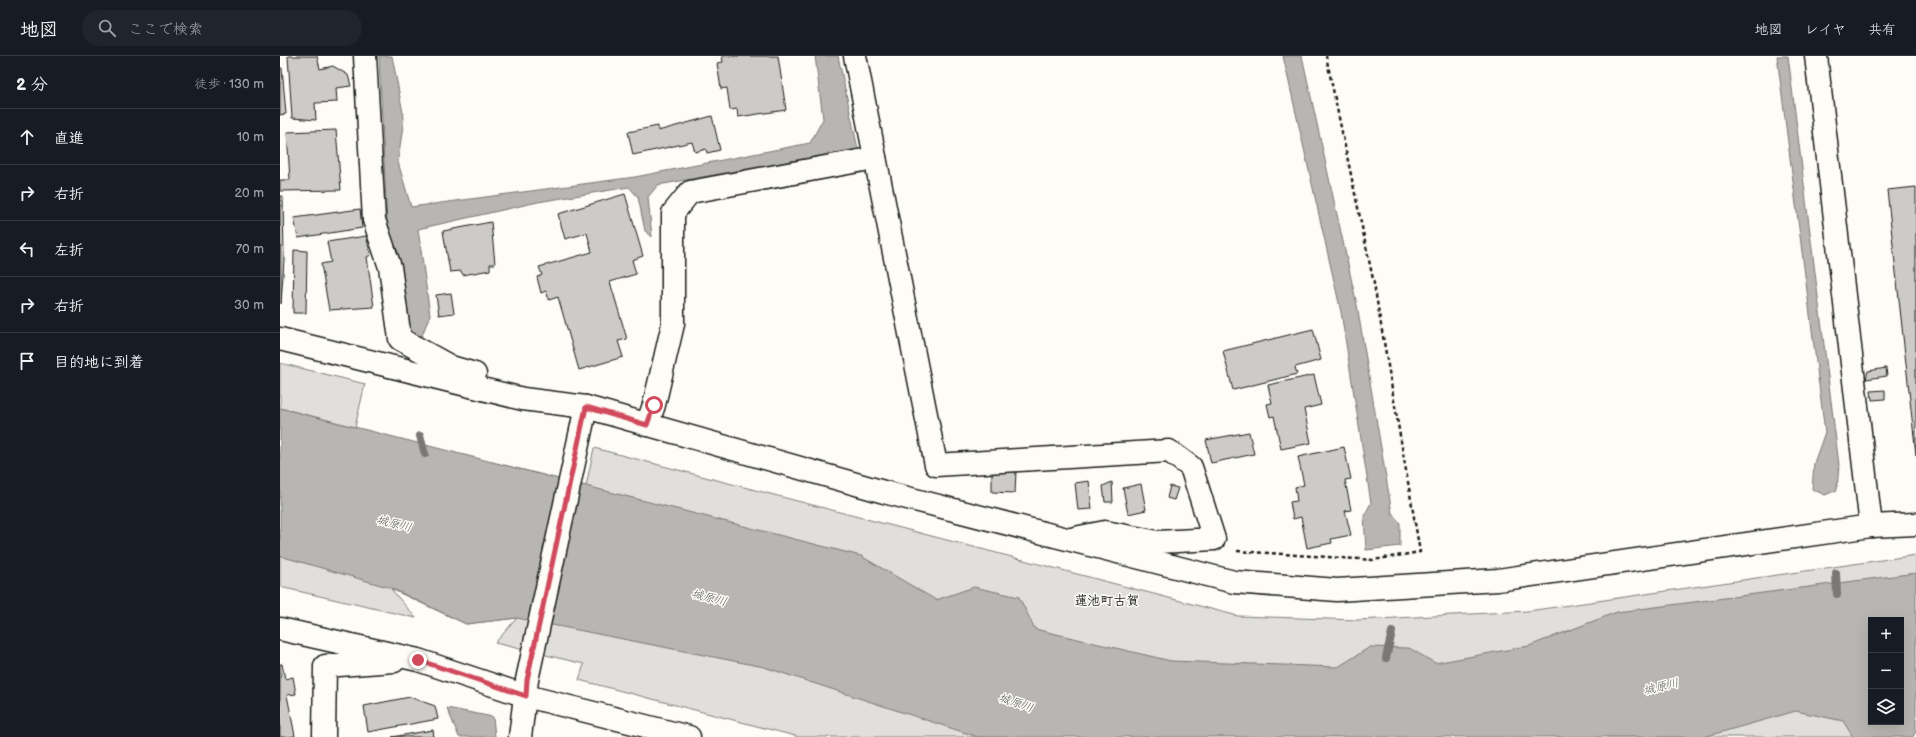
<!DOCTYPE html>
<html lang="ja">
<meta charset="utf-8">
<style>
:root{--surface:#171b24;--page:#20242c;--text:#f1f3f6;--muted:#9ea1a6;--line:#363941}
body{margin:0;font-family:"Balsamiq Sans","Klee One",sans-serif;background:var(--page);color:var(--text)}
.controls{position:absolute;right:12px;bottom:12px;display:grid;overflow:hidden;border-radius:0px;box-shadow:0 4px 16px #0002}
.controls button{width:36px;height:36px;display:grid;place-items:center;padding:0;border:0;border-bottom:1px solid var(--line);background:var(--surface);color:var(--text);font:20px sans-serif}
.stop{position:absolute;width:12px;height:12px;margin:-9px;border:3px solid #d1495b;border-radius:50%;background:#fff}
.stop.end{background:#d1495b;border-color:#fff;box-shadow:0 1px 4px #0008}
.list{margin:0;padding:0;list-style:none}
h2{display:flex;justify-content:space-between;align-items:center;height:52px;margin:0;padding:0 16px;font-size:17px}
h2 small{font-size:13px;font-weight:400;color:var(--muted)}
.list li{display:grid;grid-template-columns:26px 1fr auto;gap:12px;align-items:center;box-sizing:border-box;height:56px;padding:0 16px;border-top:1px solid var(--line)}
.list b{display:block;font-size:15px;white-space:nowrap}
.list em{font-size:13px;font-style:normal;color:var(--muted)}
.icon{flex:none;width:22px;height:22px;fill:none;stroke:currentColor;stroke-width:2;stroke-linecap:round;stroke-linejoin:round}
.map{position:relative;flex:none;width:1636px;height:681px;overflow:hidden}
header{display:flex;align-items:center;gap:24px;box-sizing:border-box;height:56px;padding:0 20px;background:var(--surface);border-bottom:1px solid var(--line)}
header strong{font-size:19px}
nav{display:flex;gap:22px;margin-inline-start:auto;font-size:14px}
.search{width:280px;height:36px;background:var(--page);display:flex;align-items:center;gap:10px;box-sizing:border-box;padding:0 14px;border-radius:22px;color:var(--muted);font-size:15px}
main{display:flex}
aside{flex:1;background:var(--surface)}
.map>svg:first-child{display:block}
</style>
<header>
<strong>地図</strong>
<div class="search"><svg class="icon" aria-label="search" viewBox="0 0 24 24"><circle cx="10" cy="10" r="6"/><path d="M15 15l6 6"/></svg>ここで検索</div>
<nav><a>地図</a><a>レイヤ</a><a>共有</a></nav>
</header>
<main>
<aside>
<h2>2 分<small>徒歩 · 130 m</small></h2>
<ul class="list">
<li><svg class="icon" aria-label="ahead" viewBox="0 0 24 24"><path d="M12 20V5M6 11l6-6 6 6"/></svg><div><b>直進</b></div><em>10 m</em></li>
<li><svg class="icon" aria-label="right" viewBox="0 0 24 24"><path d="M7 20v-9h11M14 6l5 5-5 5"/></svg><div><b>右折</b></div><em>20 m</em></li>
<li><svg class="icon" aria-label="left" viewBox="0 0 24 24"><path d="M17 20v-9H6M10 6l-5 5 5 5"/></svg><div><b>左折</b></div><em>70 m</em></li>
<li><svg class="icon" aria-label="right" viewBox="0 0 24 24"><path d="M7 20v-9h11M14 6l5 5-5 5"/></svg><div><b>右折</b></div><em>30 m</em></li>
<li><svg class="icon" aria-label="arrive" viewBox="0 0 24 24"><path d="M6 21V4h12l-3 4 3 4H6"/></svg><div><b>目的地に到着</b></div></li>
</ul>
</aside>
<div class="map">
<svg width="1636" height="681" viewBox="0 0 1636 681">
<rect width="100%" height="100%" fill="#fdfcf7"/>
<filter id="ink" filterUnits="userSpaceOnUse"><feTurbulence type="fractalNoise" baseFrequency=".025" numOctaves="2"/><feDisplacementMap in="SourceGraphic" scale="8" xChannelSelector="R" yChannelSelector="G"/><feConvolveMatrix kernelMatrix="1 2 1 2 8 2 1 2 1" color-interpolation-filters="sRGB"/></filter>
<g filter="url(#ink)">
<g fill="#e0dfdb" stroke="#7e7e7c">
<path d="M0 307 85 328 75 371 0 352Z"/>
<path d="M314 392 958 560 1078 564 1248 555 1636 499V536L1071 637 887 628 212 406 306 430Z"/>
<path d="M0 478 428 579 740 681H519L299 624 304 608 215 587 237 562 186 568 111 533 136 562 0 531Z"/>
<path d="M1524 632 1597 681H1327Z"/>
</g>
<g fill="#b7b6b2" stroke="#797876" fill-rule="evenodd">
<path d="M99 0H112L124 62 118 106 131 151 355 121 530 87 543 63 535 0H558L578 93 378 129 368 141 372 181 365 175 358 141 349 131 258 146 138 173 150 259 141 282 126 273 107 167Z"/>
<path d="M1003 0H1022L1077 249 1112 457 1120 467V490L1086 494 1084 460 1091 447 1061 256Z"/>
<path d="M1497 0H1508L1559 409 1557 434 1545 439 1532 433 1534 407 1545 376Z"/>
<path d="M0 352 581 500 656 544 694 531 739 541 755 573 891 605 1058 611 1090 591 1129 592 1155 607 1249 590 1337 556 1636 517V675L1633 681H1573L1563 665 1516 655 1424 681H698L484 611 237 562 186 568 111 532 0 500ZM1591 564H1621V666H1591Z"/>
<path d="M167 652 213 661 215 681H179Z"/>
</g>
<g fill="none" stroke-linecap="round" stroke-linejoin="round">
<g stroke="#797876" stroke-width="8">
<path d="M140 380 145 398"/>
<path d="M1556 517 1557 538"/>
<path d="M1106 602 1112 576"/>
</g>
</g>
<g fill="#cccbc8" stroke="#1c1c1c">
<path d="M8 0H37L40 13 53 10 68 19 71 30 56 32 57 46 35 47 36 64 12 62Z"/>
<path d="M442 0H498L506 54 458 61 457 53 450 54 447 32 441 33 437 7 443 6Z"/>
<path d="M0 12H2L6 58 0 59Z"/>
<path d="M432 60 440 94 427 97 426 93 415 96 412 86 353 99 348 76 378 70V75Z"/>
<path d="M56 74 61 134 0 135V124H10L7 76Z"/>
<path d="M1636 131V399L1607 134Z"/>
<path d="M345 138 363 200 352 204 356 218 330 226 347 283 338 285 343 301 299 314 278 241 269 244 266 235 261 237 257 221 262 219 259 211 312 196 307 177 285 183 278 158Z"/>
<path d="M0 140H3L4 203 1 248Z"/>
<path d="M80 153 82 172 18 182 14 162Z"/>
<path d="M211 166 215 208H210V214L183 219 181 215 170 216 163 175Z"/>
<path d="M86 180 91 199 87 201 94 251 49 254 41 208 51 206 47 186Z"/>
<path d="M14 194 27 195 26 257H13Z"/>
<path d="M171 237 174 257 159 259 156 239Z"/>
<path d="M1033 273 1041 304 1015 311 1017 318 953 334 943 295Z"/>
<path d="M1606 312 1607 320 1586 323 1588 315Z"/>
<path d="M1034 319 1041 349 1024 353 1031 387 1001 393 994 360 990 361 987 348 992 347 988 329Z"/>
<path d="M1605 334V343L1592 344 1591 335Z"/>
<path d="M969 376 974 398 931 407 926 384Z"/>
<path d="M1064 391 1071 423 1065 424 1071 454 1065 455 1071 479 1051 483 1052 487 1027 492 1021 461 1013 463 1010 446 1017 445 1015 431 1024 429 1018 401Z"/>
<path d="M712 414 736 415 735 437 712 436Z"/>
<path d="M809 425 812 453 798 454 795 427Z"/>
<path d="M832 426 833 446H825L823 430Z"/>
<path d="M861 428 866 454 848 458 843 432Z"/>
<path d="M890 430 898 432 894 444 887 442Z"/>
<path d="M0 608H2L5 623 13 621 16 638 7 639 15 680 8 681H0Z"/>
<path d="M130 641 155 650 158 663 88 676 84 650Z"/>
<path d="M153 674 154 681H112Z"/>
</g>
<g fill="none" stroke-linecap="round" stroke-linejoin="round">
<g stroke="#1c1c1c" stroke-width="25">
<g id="minor">
<path d="M85 0 94 164 110 211 120 283 171 311 195 318"/>
<path d="M575 0 656 409 889 395 911 411 934 483 878 486 825 476 795 482"/>
<path d="M1536 0 1591 470"/>
<path d="M0 283 243 343 306 351 604 436 954 526 1057 534 1218 524 1591 470 1636 468"/>
<path d="M367 369 374 349 393 268V157L410 136 595 102"/>
<path d="M0 573 138 604 246 640 409 681"/>
<path d="M44 681 45 610 114 605"/>
<path d="M240 681 247 624 306 351"/>
</g>
</g>
<path stroke="#1c1c1c" stroke-width="2.5" stroke-dasharray="4 3" stroke-linecap="butt" d="M957 495 1093 504 1140 496 1094 228 1046 0"/>
<use href="#minor" stroke="#fdfcf7" stroke-width="22"/>
</g>
</g>
<g fill="none" stroke-linecap="round" stroke-linejoin="round" filter="url(#ink)">
<path stroke="#d1495b" stroke-width="5" d="M138 604 246 640 247 624 306 351 367 369 374 349"/>
</g>
<g text-anchor="middle" dominant-baseline="central" stroke-width="3" stroke-linejoin="round" paint-order="stroke">
<g font-size="12" font-style="italic" fill="#5a5a58" stroke="#fdfcf7">
<text transform="translate(114 468) rotate(14)">城原川</text>
<text transform="translate(429 542) rotate(15)">城原川</text>
<text transform="translate(1381 631) rotate(-13)">城原川</text>
<text transform="translate(736 647) rotate(19)">城原川</text>
</g>
<g font-size="13" font-weight="bold" fill="#1c1c1c" stroke="#fdfcf7">
<text x="827" y="545">蓮池町古賀</text>
</g>
</g>
</svg>
<div class="controls">
<button>+</button>
<button>−</button>
<button><svg class="icon" aria-label="layers" viewBox="0 0 24 24"><path d="M12 4l9 5-9 5-9-5zM3 14l9 5 9-5"/></svg></button>
</div>
<div class="stop" style="left:374px;top:349px"></div>
<div class="stop end" style="left:138px;top:604px"></div>
</div>
</main>
